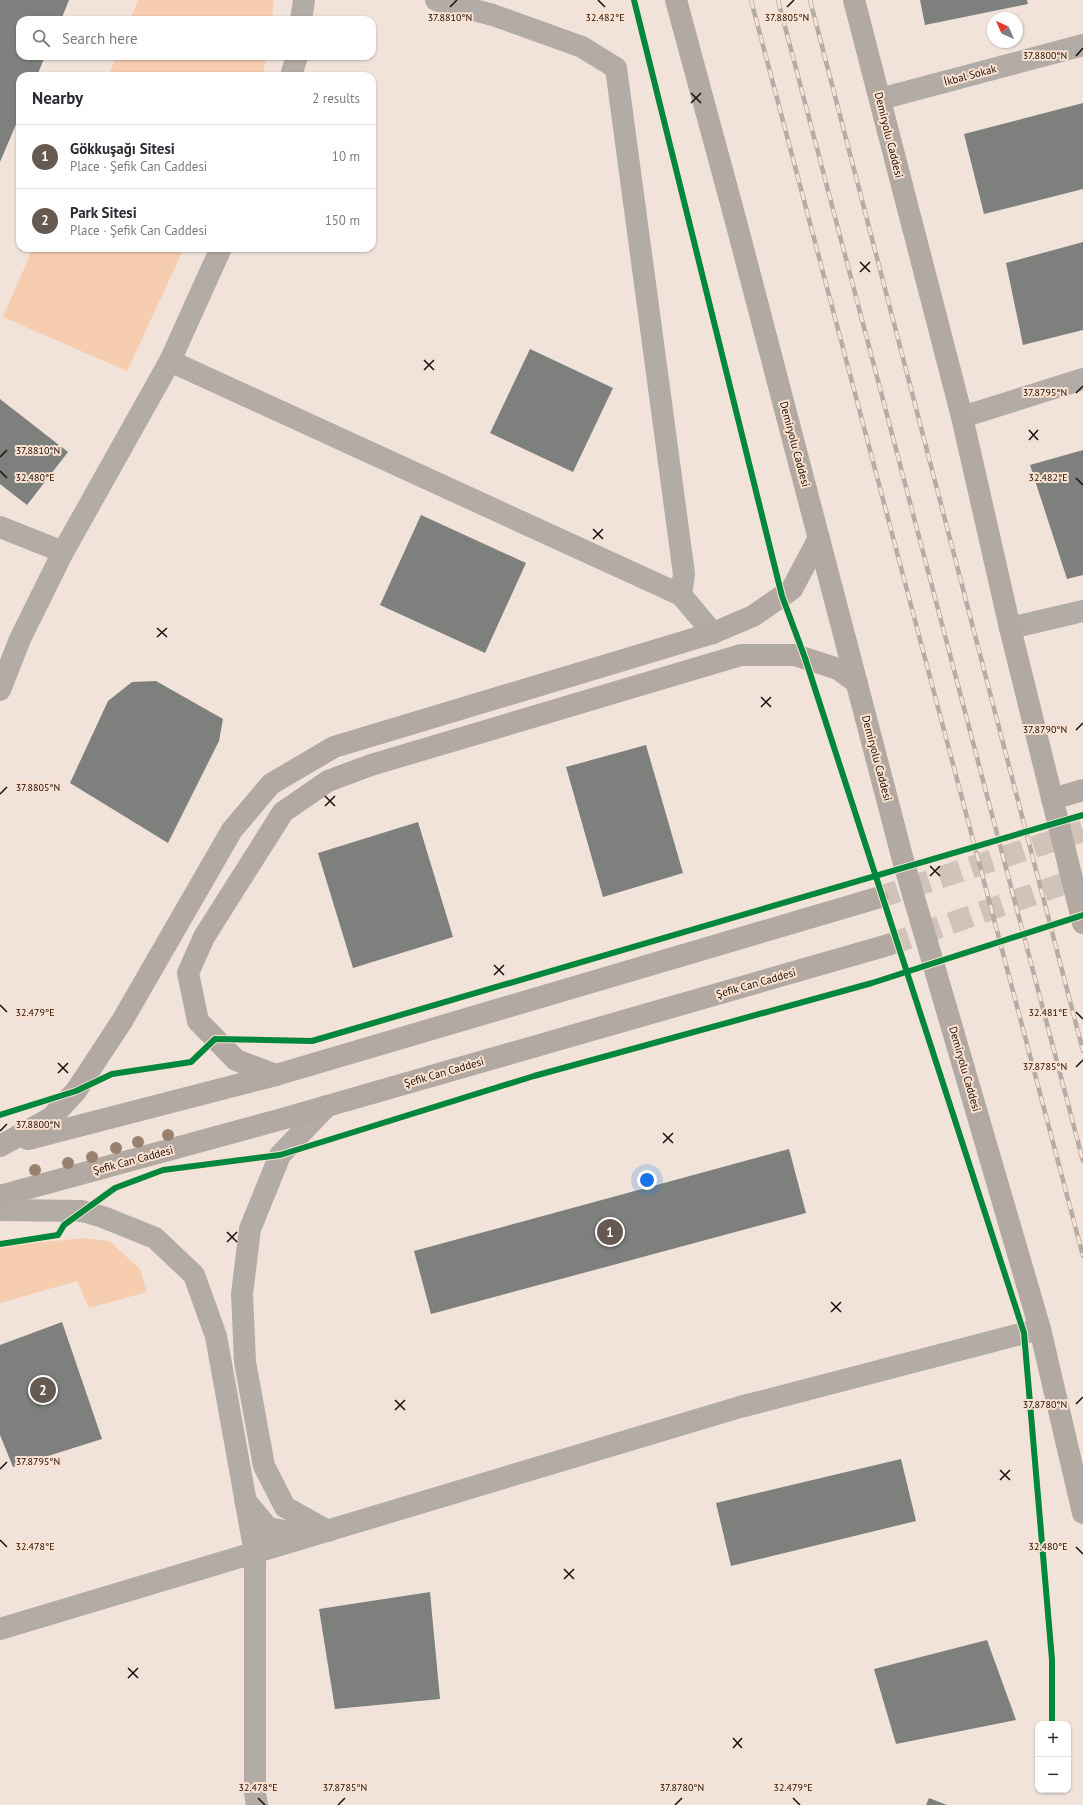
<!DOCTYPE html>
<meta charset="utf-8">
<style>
:root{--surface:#fff;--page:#f2f2f3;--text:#2b2b33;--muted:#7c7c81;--line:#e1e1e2;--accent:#655951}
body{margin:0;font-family:"PT Sans",sans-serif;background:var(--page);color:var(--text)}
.controls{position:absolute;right:12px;bottom:12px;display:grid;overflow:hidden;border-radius:8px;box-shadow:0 1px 3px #0004}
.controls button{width:36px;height:36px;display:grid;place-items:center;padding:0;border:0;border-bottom:1px solid var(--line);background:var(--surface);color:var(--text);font:20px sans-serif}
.compass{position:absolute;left:987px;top:12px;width:36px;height:36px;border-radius:50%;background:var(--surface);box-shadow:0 1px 3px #0004;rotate:315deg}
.you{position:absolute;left:647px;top:1180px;width:14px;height:14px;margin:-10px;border:3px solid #fff;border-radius:50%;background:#1a73e8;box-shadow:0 0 0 6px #1a73e833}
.badge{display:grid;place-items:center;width:26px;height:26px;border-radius:50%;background:var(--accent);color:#fff;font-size:13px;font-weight:700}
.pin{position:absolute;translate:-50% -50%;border:2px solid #fff;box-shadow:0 1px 4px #0006}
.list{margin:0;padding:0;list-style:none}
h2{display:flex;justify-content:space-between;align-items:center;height:52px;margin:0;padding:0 16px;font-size:17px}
h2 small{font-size:13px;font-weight:400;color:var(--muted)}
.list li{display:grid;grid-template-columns:26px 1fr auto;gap:12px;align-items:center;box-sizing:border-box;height:64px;padding:0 16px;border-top:1px solid var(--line)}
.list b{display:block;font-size:15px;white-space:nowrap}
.list p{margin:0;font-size:13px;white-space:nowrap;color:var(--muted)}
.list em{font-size:13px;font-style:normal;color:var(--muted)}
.icon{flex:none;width:22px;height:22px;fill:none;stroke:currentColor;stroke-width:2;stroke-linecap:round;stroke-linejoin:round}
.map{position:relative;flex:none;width:1083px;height:1805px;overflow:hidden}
.search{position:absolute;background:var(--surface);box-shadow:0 1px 3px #0004;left:16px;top:16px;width:360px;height:44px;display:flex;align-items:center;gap:10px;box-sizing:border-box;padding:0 14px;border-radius:12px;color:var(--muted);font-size:15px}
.panel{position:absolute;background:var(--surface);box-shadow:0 1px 3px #0004;left:16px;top:72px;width:360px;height:180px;border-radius:12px}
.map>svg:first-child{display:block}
</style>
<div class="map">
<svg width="1083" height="1805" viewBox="0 0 1083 1805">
<rect width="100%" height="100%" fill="#f1e3da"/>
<g fill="#f6cdaf">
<path d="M138 0H274L272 20H130Z"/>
<path d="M116 56H267L262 76H109Z"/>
<path d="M33 248H184L127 371 3 317Z"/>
<path d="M82 1238 109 1241 140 1269 147 1292 89 1308 77 1281 0 1303V1247Z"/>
</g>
<g fill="#7d807d">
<path d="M0 0H69L61 20H20V56H45L37 76H20V115L0 162Z"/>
<path d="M920 0H1027L1028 4 925 25Z"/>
<path d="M1083 103V189L984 214 964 134Z"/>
<path d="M1083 242V330L1023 345 1006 263Z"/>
<path d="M530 349 613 388 573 472 490 433Z"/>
<path d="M0 399 68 452 27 505 0 484Z"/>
<path d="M1083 450V575L1067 579 1030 465Z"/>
<path d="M421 515 526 563 485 653 380 605Z"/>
<path d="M156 681 223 719 219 741 168 843 70 783 108 701 132 682Z"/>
<path d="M646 745 683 873 603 897 566 767Z"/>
<path d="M418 822 453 937 353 968 318 853Z"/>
<path d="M789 1149 806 1213 431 1314 414 1251Z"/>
<path d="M62 1322 102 1439 13 1467 0 1435V1345Z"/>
<path d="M901 1459 916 1521 731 1566 716 1503Z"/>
<path d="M430 1592 440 1699 335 1709 319 1609Z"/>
<path d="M987 1640 1016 1720 896 1744 874 1669Z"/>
<path d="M929 1798 947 1805H926Z"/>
</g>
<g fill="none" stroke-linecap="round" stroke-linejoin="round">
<g stroke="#d1c3ba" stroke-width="22" stroke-dasharray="22 11" stroke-linecap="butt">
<path d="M877 898 1083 831"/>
<path d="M888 945 1083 877"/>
</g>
<g stroke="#b2aba6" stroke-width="22">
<path d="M436 0 493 15 582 47 616 68 684 574 681 595"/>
<path d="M301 20 304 0"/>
<path d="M291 76 297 56"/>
<path d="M880 99 1083 45"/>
<path d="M170 361 681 595 713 633"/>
<path d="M962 417 1083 379"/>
<path d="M0 527 63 552"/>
<path d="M1010 628 1083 611"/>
<path d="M0 690 20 639 63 552 170 361 221 248"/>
<path d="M327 1106 280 1155 250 1229 242 1294 245 1362 264 1466 285 1507 328 1531"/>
<path d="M0 1210 82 1211 103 1217 155 1238 194 1275 216 1336 255 1553V1793L257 1805"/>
<path d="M245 1500 268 1528 296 1533 307 1532"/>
<path d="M0 1629 740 1407 1040 1329"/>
</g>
<g stroke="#b2a9a3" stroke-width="22">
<path d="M676 0 735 218 903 860 1040 1329 1083 1513"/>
<path d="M854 0 962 417 1010 628 1083 923"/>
<path d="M1052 799 1083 790"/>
<path d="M276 1075 236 1060 198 1021 188 973 204 937 283 812 328 781 371 765 741 655H795L838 669 857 683"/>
<path d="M28 1139 276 1075 877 898"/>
<path d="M0 1146 51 1118 76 1091 122 1021 232 830 271 784 334 747 713 633 753 616 792 589 819 538"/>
<path d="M0 1196 282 1119 888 945"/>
</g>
<g stroke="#b5aca5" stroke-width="4.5">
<g id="rail">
<path d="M751 0 1083 1256"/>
<path d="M778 0 1083 1161"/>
<path d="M810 0 1083 1051"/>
</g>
</g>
<use href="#rail" stroke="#fbe2d0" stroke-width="3" stroke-dasharray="9" stroke-linecap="butt"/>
<g stroke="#fbe2d0" stroke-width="8">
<g id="cycleway">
<path d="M634 0 782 596 805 658 1024 1333 1052 1660V1724"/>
<path d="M0 1115 76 1091 112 1074 191 1062 215 1039 312 1041 1083 815"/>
<path d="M0 1244 58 1235 64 1225 115 1188 163 1170 280 1155 534 1076 872 983 1083 915"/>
</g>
</g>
<use href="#cycleway" stroke="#00873e" stroke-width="6"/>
</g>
<g fill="#9a816e">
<circle cx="168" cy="1135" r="6"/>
<circle cx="138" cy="1142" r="6"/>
<circle cx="116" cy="1148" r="6"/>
<circle cx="92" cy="1157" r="6"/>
<circle cx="68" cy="1163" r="6"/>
<circle cx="35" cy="1170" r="6"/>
</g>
<path fill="none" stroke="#190f07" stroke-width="1.5" d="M598 0 605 7M450 7 457 0M787 7 794 0M1076 56 1083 48M691 93 701 103M691 103 701 93M860 262 870 272M860 272 870 262M424 360 434 370M424 370 434 360M1076 393 1083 386M1029 430 1038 440M1029 440 1038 430M0 457 7 450M0 471 7 478M1076 478 1083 485M593 529 603 539M593 539 603 529M157 628 167 637M157 637 167 628M761 697 771 707M761 707 771 697M1076 730 1083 723M0 794 7 787M325 796 335 806M325 806 335 796M930 866 940 876M930 876 940 866M494 965 504 975M494 975 504 965M0 1005 7 1012M1076 1012 1083 1019M58 1063 68 1073M1076 1067 1083 1060M58 1073 68 1063M0 1131 7 1124M663 1133 673 1143M663 1143 673 1133M227 1232 237 1242M227 1242 237 1232M831 1302 841 1312M831 1312 841 1302M395 1400 405 1410M1076 1404 1083 1397M395 1410 405 1400M0 1469 7 1462M1000 1470 1010 1480M1000 1480 1010 1470M0 1540 7 1547M1076 1547 1083 1554M564 1569 574 1579M564 1579 574 1569M128 1668 138 1678M128 1678 138 1668M733 1738 742 1748M733 1748 742 1738M258 1798 265 1805M793 1798 800 1805M338 1805 345 1798M675 1805 682 1798"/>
<g text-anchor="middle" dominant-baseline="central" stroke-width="4" stroke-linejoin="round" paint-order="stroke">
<g font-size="11" fill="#190f07" stroke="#fbe2d0">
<text transform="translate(970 75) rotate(-15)">İkbal Sokak</text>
<text transform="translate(889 135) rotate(76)">Demiryolu Caddesi</text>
<text transform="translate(795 444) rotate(75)">Demiryolu Caddesi</text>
<text transform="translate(877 758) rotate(75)">Demiryolu Caddesi</text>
<text transform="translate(756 983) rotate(-16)">Şefik Can Caddesi</text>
<text transform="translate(965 1069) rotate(74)">Demiryolu Caddesi</text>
<text transform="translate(444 1072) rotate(-16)">Şefik Can Caddesi</text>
<text transform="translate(133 1160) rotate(-15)">Şefik Can Caddesi</text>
</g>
</g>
<g font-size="10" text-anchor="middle" fill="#190f07" stroke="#fbe2d0" stroke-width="4" stroke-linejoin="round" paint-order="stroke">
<text x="450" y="21">37.8810°N</text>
<text x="605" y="21">32.482°E</text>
<text x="787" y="21">37.8805°N</text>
<text x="1045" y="59">37.8800°N</text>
<text x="1045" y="396">37.8795°N</text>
<text x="38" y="454">37.8810°N</text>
<text x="1048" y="481">32.482°E</text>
<text x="35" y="481">32.480°E</text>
<text x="1045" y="733">37.8790°N</text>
<text x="38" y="791">37.8805°N</text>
<text x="1048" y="1016">32.481°E</text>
<text x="35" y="1016">32.479°E</text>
<text x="1045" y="1070">37.8785°N</text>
<text x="38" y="1128">37.8800°N</text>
<text x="1045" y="1408">37.8780°N</text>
<text x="38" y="1465">37.8795°N</text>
<text x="1048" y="1550">32.480°E</text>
<text x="35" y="1550">32.478°E</text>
<text x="258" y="1791">32.478°E</text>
<text x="345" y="1791">37.8785°N</text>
<text x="682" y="1791">37.8780°N</text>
<text x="793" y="1791">32.479°E</text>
</g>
</svg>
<div class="controls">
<button>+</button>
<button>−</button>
</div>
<svg class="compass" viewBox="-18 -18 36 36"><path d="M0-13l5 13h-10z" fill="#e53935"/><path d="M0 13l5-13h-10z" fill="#7c7c81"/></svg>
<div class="you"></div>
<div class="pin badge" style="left:610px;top:1232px">1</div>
<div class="pin badge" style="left:43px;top:1390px">2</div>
<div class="search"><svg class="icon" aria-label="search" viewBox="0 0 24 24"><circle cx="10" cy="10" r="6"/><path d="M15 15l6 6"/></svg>Search here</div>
<section class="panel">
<h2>Nearby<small>2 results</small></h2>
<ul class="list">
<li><span class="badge">1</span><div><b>Gökkuşağı Sitesi</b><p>Place · Şefik Can Caddesi</p></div><em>10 m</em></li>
<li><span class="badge">2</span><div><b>Park Sitesi</b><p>Place · Şefik Can Caddesi</p></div><em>150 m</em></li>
</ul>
</section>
</div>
